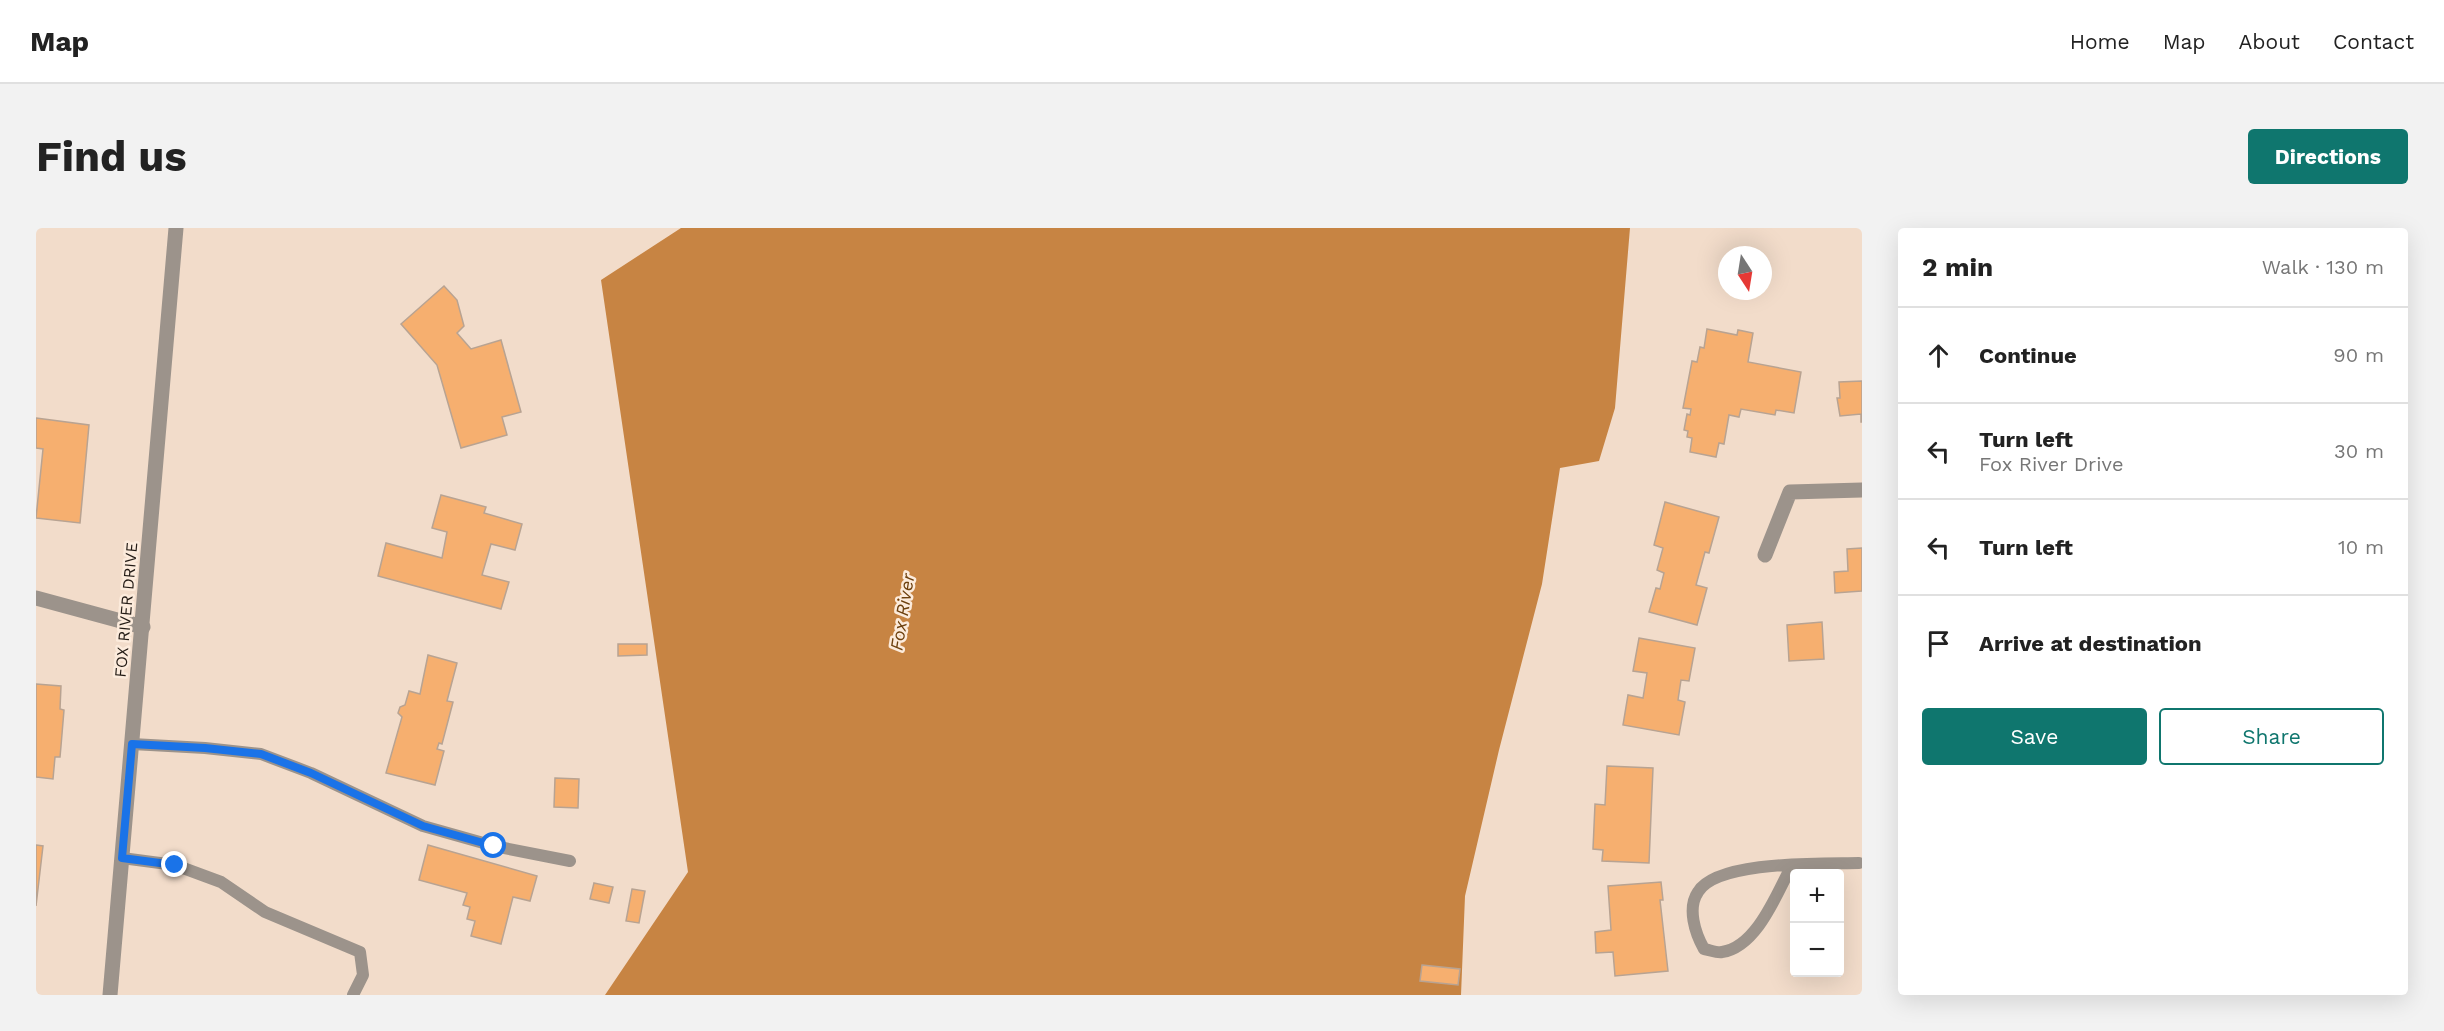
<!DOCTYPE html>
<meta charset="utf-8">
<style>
:root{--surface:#fff;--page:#f2f2f2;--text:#222;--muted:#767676;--line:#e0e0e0;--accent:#0f766e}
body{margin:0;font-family:"Work Sans",sans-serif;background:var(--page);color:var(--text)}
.controls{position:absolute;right:18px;bottom:18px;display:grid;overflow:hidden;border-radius:6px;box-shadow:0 6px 24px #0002}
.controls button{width:54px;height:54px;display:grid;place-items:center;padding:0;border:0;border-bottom:2px solid var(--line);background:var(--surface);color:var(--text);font:30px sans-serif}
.compass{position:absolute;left:1682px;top:18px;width:54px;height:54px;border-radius:50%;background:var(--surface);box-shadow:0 6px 24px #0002;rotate:168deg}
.stop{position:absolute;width:18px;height:18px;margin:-14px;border:4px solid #1a73e8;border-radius:50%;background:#fff}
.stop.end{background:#1a73e8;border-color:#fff;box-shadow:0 2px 6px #0008}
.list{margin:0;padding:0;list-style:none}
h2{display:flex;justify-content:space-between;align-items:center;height:78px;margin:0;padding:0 24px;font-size:26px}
h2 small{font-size:20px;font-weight:400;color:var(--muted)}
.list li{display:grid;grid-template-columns:39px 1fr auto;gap:18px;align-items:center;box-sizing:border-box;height:96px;padding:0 24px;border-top:2px solid var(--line)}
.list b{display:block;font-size:22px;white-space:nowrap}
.list p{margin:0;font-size:20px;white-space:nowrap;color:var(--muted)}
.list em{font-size:20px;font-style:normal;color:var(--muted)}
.actions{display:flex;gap:12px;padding:18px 24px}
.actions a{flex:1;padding:14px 0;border:2px solid var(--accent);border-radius:6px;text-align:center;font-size:21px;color:var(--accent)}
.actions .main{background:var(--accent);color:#fff}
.icon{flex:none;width:33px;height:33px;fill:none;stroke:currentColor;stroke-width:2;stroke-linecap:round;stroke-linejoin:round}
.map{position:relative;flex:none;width:1826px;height:767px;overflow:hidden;border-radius:6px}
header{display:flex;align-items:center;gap:36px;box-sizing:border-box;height:84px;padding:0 30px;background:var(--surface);border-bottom:2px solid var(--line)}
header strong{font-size:28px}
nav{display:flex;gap:33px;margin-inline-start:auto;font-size:21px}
.intro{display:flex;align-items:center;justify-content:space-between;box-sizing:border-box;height:144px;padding:0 36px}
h1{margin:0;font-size:42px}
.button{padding:15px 27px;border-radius:6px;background:var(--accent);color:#fff;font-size:21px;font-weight:700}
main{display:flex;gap:36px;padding:0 36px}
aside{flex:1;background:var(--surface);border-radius:6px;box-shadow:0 6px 24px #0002}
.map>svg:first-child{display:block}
</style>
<header>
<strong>Map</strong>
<nav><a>Home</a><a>Map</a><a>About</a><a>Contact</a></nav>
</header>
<div class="intro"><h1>Find us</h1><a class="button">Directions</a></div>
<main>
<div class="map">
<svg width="1826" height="767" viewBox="0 0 1826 767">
<rect width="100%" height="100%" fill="#f2dcca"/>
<path fill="#c78443" d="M645 0H1594L1579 180 1563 233 1524 240 1506 356 1463 522 1429 668 1425 767H569L652 644 565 52Z"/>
<g fill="#f6af6f" stroke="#b8a392" stroke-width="1.5">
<path d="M408 58 421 72 428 98 421 105 435 121 465 112 485 184 466 189 471 207 425 220 401 137 365 96Z"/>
<path d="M1671 101 1701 107 1702 102 1717 105 1712 134 1765 144 1758 185 1740 182 1739 187 1705 181 1703 189 1693 187 1688 216 1683 215 1680 229 1654 224 1656 210 1651 209 1652 203 1648 202 1651 186 1654 187 1655 181 1647 180 1656 133 1661 134 1664 119 1668 120Z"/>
<path d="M1826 153V194H1825V186L1804 188 1801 170H1804L1803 154Z"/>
<path d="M0 190 53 197 44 295 0 290 7 221 0 220Z"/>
<path d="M405 267 450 279 448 285 486 296 479 322 455 316 446 347 473 354 465 381 342 348 350 315 406 330 411 304 396 300Z"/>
<path d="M1629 274 1683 289 1673 325 1669 324 1660 357 1671 360 1661 397 1613 384 1620 360 1624 361 1628 345 1621 342 1627 320 1618 317Z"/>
<path d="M1826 320V363L1799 365 1798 344 1812 343 1811 321Z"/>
<path d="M1786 394 1788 431 1753 433 1751 397Z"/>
<path d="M1603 410 1659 420 1653 453 1645 452 1642 472 1649 474 1643 507 1587 497 1592 467 1607 470 1611 445 1597 443Z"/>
<path d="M582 416H611V427L582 428Z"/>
<path d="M392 427 421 435 411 473 417 474 406 516 403 515 401 521 408 523 399 557 350 545 366 489 362 485 364 479 369 477 373 463 384 466Z"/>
<path d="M0 456 25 458 24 481 28 482 25 518 24 529H19L17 551 0 549Z"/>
<path d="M1571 538 1617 540 1613 635 1566 633 1567 622 1557 621 1559 576 1569 577Z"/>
<path d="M519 550 543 551 542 580 518 579Z"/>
<path d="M0 617 7 618 0 678Z"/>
<path d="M392 617 501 648 494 673 477 669 465 716 435 708 439 693 431 691 434 679 427 677 431 665 383 652Z"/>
<path d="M1625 654 1627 672H1624L1632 743 1579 748 1577 724 1560 725 1559 704 1575 702 1572 658Z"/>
<path d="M558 655 577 659 573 675 554 671Z"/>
<path d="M596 661 609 663 603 695 590 693Z"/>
<path d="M1386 737 1424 741 1422 757 1384 753Z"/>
</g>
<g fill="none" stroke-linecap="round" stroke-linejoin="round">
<g stroke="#9c938b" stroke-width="12">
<path d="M96 516 169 520 225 526 275 545 387 598 458 618 534 633"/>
<path d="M86 630 139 637 185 654 229 684 324 724 327 747 317 767"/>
<path d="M1756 637C1741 665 1721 719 1686 724 1681 725 1674 722 1668 721 1659 705 1651 680 1662 664 1681 632 1788 636 1823 635"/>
</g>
<g stroke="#9c938b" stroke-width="15">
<path d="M1729 327 1754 264 1826 262"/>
<path d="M0 370 107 399"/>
<path d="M74 767 140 0"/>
</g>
</g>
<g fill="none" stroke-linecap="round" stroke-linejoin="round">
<path stroke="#1a73e8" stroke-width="8" d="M139 637 86 630 96 516 169 520 225 526 275 545 387 598 458 618"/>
</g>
<g text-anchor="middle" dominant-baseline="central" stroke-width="5" stroke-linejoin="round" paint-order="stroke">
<g font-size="16" fill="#221a14" stroke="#fcebdc">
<text transform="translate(90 382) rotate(-85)">FOX RIVER DRIVE</text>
</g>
<g font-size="18" font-style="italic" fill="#6d400e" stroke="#fcebdc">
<text transform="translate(866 384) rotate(-81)">Fox River</text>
</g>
</g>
</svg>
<div class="controls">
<button>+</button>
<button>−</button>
</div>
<svg class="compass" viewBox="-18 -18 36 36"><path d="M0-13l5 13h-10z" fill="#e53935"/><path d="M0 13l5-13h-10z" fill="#767676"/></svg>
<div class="stop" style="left:458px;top:618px"></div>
<div class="stop end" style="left:139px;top:637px"></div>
</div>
<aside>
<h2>2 min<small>Walk · 130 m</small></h2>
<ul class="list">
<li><svg class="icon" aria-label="ahead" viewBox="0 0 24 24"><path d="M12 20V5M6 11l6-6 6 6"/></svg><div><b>Continue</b></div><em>90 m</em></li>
<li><svg class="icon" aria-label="left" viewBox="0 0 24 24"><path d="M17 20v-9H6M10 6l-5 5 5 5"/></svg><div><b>Turn left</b><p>Fox River Drive</p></div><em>30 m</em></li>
<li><svg class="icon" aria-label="left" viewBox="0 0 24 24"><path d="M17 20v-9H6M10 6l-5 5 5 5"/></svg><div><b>Turn left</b></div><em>10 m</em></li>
<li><svg class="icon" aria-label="arrive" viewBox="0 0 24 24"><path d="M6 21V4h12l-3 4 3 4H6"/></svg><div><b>Arrive at destination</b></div></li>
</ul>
<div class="actions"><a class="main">Save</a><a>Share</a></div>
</aside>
</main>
